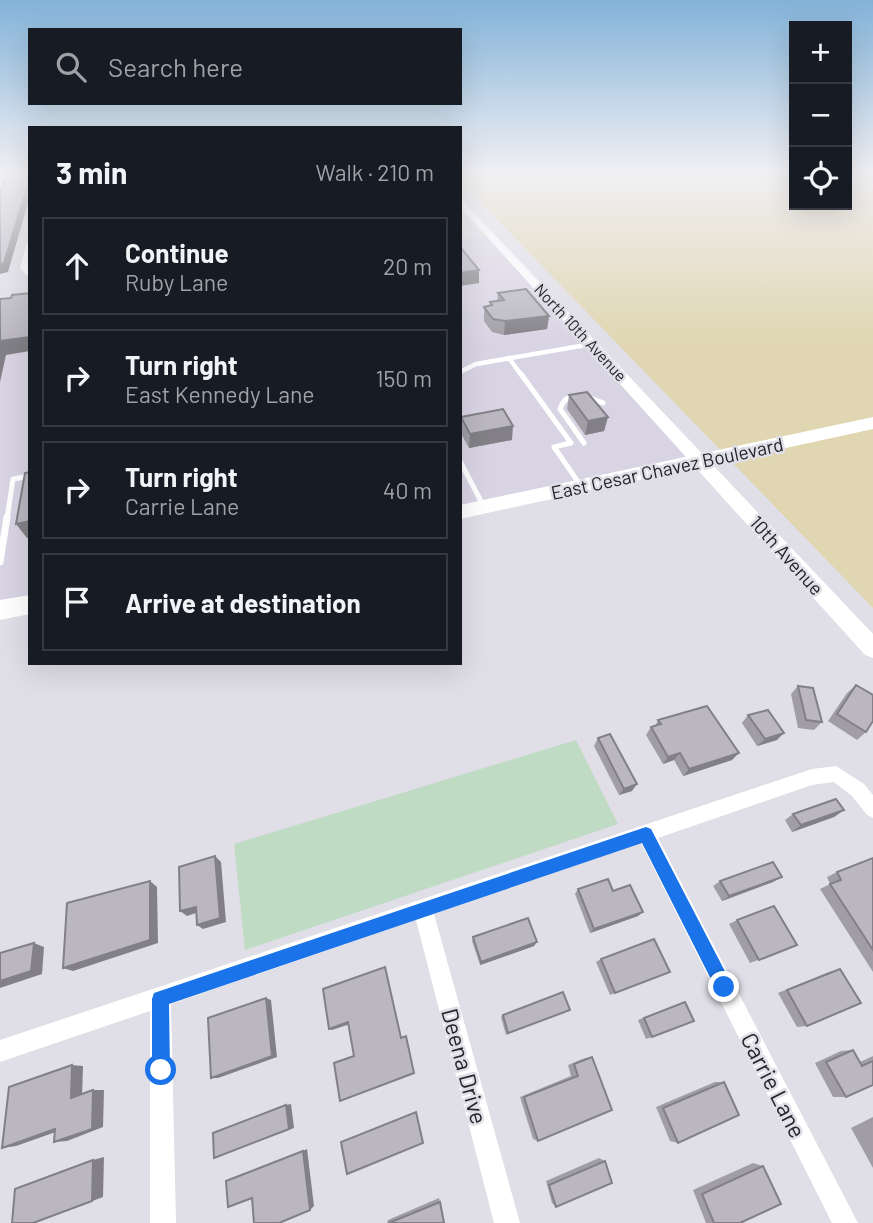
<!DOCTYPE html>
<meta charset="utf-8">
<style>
:root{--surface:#171b24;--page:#20242c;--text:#f1f3f6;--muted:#9ea1a6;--line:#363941}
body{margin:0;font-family:Barlow,sans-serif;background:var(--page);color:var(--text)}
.controls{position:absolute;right:21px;top:21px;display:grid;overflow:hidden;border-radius:0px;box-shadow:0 7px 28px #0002}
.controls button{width:63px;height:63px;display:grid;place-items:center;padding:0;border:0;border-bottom:2px solid var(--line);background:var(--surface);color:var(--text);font:35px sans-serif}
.stop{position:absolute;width:21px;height:21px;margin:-16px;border:5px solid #1a73e8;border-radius:50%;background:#fff}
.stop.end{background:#1a73e8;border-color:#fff;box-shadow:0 2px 7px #0008}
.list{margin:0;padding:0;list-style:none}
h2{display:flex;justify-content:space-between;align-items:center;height:91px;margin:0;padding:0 28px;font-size:30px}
h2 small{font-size:23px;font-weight:400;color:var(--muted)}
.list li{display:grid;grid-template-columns:46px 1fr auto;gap:21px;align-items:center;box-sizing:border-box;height:98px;margin:0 14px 14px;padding:0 14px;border:2px solid var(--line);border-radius:0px}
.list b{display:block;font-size:26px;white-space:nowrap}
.list p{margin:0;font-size:23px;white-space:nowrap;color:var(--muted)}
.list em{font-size:23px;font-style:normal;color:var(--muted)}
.icon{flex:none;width:38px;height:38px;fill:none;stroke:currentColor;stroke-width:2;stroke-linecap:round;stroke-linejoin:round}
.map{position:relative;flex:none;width:873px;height:1223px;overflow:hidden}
.search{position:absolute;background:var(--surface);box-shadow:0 7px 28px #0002;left:28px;top:28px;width:434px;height:77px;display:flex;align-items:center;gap:18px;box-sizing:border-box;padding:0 24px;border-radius:0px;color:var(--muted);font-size:26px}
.panel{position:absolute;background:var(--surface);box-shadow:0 7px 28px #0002;left:28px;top:126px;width:434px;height:539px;border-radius:0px}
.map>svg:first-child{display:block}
</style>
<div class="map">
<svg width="873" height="1223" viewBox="0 0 873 1223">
<rect width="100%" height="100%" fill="#e0dee6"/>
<g fill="#d9d4e4">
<path d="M492 236 702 461 460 512V240Z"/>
<path d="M30 296V604L0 610V300Z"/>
</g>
<path fill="#bfdbc4" d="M576 740 618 824 245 950 234 844Z"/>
<path fill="#e0d6b1" d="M460 172H794V205H847V172H873V608L460 181Z"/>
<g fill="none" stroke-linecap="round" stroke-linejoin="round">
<g stroke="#fff" stroke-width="4.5">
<path d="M509 358 522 376"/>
<path d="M460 372 476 364 592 344"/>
</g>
<g stroke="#fff" stroke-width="5">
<path d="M521 374 571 443 554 447 581 486"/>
<path d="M584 443 560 409C567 388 587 396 603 403"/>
<path d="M460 461 484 507"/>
<path d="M7 519 13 479 30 476"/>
</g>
<path stroke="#fff" stroke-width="7" d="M0 562 7 517"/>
<g fill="#fff" fill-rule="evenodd">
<path d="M30 243 28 268 30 275H26L20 268 26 245Z"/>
<path d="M836 766 864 784 873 795V818L867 815 852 796 834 782 812 785 658 838 858 1223H832L641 843 434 914 520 1223H494L416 920 171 1004 176 1223H150V1011L0 1062V1040L812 769Z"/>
</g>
<path fill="#fff" fill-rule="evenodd" d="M460 198 873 634V658L865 655 460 207Z"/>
<g fill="#fff" fill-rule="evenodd">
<path d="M873 417V429L460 519V505Z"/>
<path d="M30 595V614L0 620V600Z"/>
</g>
</g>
<g fill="#a09da5">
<path d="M498 293 549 316 547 329 504 335 492 332 484 321V307L490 305V302L497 301Z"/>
<path d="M569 395 608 417 604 431 585 435 567 409Z"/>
<path d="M461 417 512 440 469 448 460 432Z"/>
<path d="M856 685 866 732 857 740 828 721 847 693Z"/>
<path d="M798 686 822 722 814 730 798 728 791 694Z"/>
<path d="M748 715 777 740 757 746 742 723Z"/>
<path d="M658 720 732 760 683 776 674 760 663 764 646 735 651 727 655 726Z"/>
<path d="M598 738 632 791 619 795 594 746Z"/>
<path d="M844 810 834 817 792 832 785 820 793 814Z"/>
<path d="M873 858V972L820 889 830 884 827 877 837 872Z"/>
<path d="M720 881 773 882 722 901 713 886Z"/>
<path d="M578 889 613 891 638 916 590 933 575 894Z"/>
<path d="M737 920 797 945 750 963 729 924Z"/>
<path d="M473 937 534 946 480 965 472 941Z"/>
<path d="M601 959 670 972 610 995 596 962Z"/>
<path d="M840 969 807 1026 797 1027 778 993 829 972Z"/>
<path d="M678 1004 652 1037 646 1039 638 1020Z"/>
<path d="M566 1012 506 1035 501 1017 503 1015Z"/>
<path d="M853 1050 860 1062 873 1056V1085L846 1097H833L815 1063 841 1051Z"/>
<path d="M592 1057 538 1141 533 1139 520 1097 571 1076 568 1065 585 1058Z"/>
<path d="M715 1082H724L678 1143 670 1141 656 1107Z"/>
<path d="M873 1117V1168L851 1128Z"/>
<path d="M599 1158 605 1161 556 1207 552 1203 546 1181Z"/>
<path d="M753 1163 763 1166 740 1223H706L693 1190Z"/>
<path d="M439 1198 445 1223H387L388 1220Z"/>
</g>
<g fill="#828086">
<path d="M30 177V196L8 272 0 274V264Z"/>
<path d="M479 270V283L460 286V273Z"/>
<path d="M549 316 547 329 504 335 505 321Z"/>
<path d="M30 337V351L6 355 0 382V341Z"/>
<path d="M608 417 604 431 585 435 588 421Z"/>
<path d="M513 426 512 440 469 448 470 434Z"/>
<path d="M30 521V537L27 538 16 524Z"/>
<path d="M784 733 777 740 757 746 765 739Z"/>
<path d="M680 753 674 760 663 764 668 757Z"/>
<path d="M739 753 732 760 683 776 689 769Z"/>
<path d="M637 784 632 791 619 795 624 789Z"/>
<path d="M844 810 834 817 792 832 801 825Z"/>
<path d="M215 856 221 862 226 922 203 929 197 925Z"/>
<path d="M782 877 773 882 722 901 729 896Z"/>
<path d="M150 881 157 887 158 943 73 971 63 968Z"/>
<path d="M196 907 202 911 187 916 180 911Z"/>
<path d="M643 912 638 916 590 933 594 929Z"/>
<path d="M537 942 534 946 480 965 481 962Z"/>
<path d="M34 943 44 947 42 974 0 988V981Z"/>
<path d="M266 998 271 1000 277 1057 218 1078H211Z"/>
<path d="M348 1022 350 1024 332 1030 329 1029Z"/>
<path d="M72 1065 83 1066 82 1097 71 1098Z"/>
<path d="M93 1090H104L103 1127 67 1141 54 1142Z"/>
<path d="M291 1104 294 1128 214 1158 286 1105Z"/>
<path d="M67 1128 16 1146 2 1148 55 1129Z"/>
<path d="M307 1149 314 1206 310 1210 303 1151Z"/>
<path d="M104 1157 103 1197 35 1223 93 1160Z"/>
</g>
<g fill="#bab7c0" stroke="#828086" stroke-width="2">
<path d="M8 172H30V177L4 263 0 264V193Z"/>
<path d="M460 247 479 270 460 273Z"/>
<path d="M526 289 549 316 505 321 493 319 484 307 492 305 490 302 504 300 498 293Z"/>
<path d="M30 293V337L0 341V299L11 298 12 295Z"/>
<path d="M587 392 608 417 588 421 569 395Z"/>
<path d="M503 409 513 426 470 434 461 417Z"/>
<path d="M30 472V521L16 524 25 473Z"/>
<path d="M856 685 873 695V721L866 732 837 714Z"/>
<path d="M798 686 813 688 822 722 806 720Z"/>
<path d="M707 706 739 753 689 769 680 753 668 757 651 727 661 724 658 720Z"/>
<path d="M768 710 784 733 765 739 748 715Z"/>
<path d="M610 734 637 784 624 789 598 738Z"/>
<path d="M836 799 844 810 801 825 793 814Z"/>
<path d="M215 856 220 918 197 925 196 907 180 911 179 867Z"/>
<path d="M873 858V950L830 884 841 880 837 872Z"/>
<path d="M773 862 782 877 729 896 720 881Z"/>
<path d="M608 879 613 891 630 885 643 912 594 929 578 889Z"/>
<path d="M150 881V940L63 968 67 903Z"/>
<path d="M774 906 797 945 759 960 737 920Z"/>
<path d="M528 918 537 942 481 962 473 937Z"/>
<path d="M654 939 670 972 615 993 601 959Z"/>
<path d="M34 943 31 971 0 981V953Z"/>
<path d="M385 967 401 1038 406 1036 414 1073 340 1101 334 1063 354 1056 348 1022 329 1029 323 989Z"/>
<path d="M840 969 861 1003 807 1026 787 990Z"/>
<path d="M563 992 570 1010 508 1033 503 1015Z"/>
<path d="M266 998 272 1056 211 1078 208 1018Z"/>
<path d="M685 1002 694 1021 652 1037 644 1018Z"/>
<path d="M853 1050 862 1066 873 1061V1085L846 1097 826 1062Z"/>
<path d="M592 1057 612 1110 538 1141 524 1097 578 1076 574 1064Z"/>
<path d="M72 1065 71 1098 93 1090 92 1129 54 1142 55 1129 2 1148 9 1087Z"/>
<path d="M724 1082 739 1115 678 1143 663 1108Z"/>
<path d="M286 1105 289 1129 214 1158 213 1133Z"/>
<path d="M416 1112 423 1143 347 1174 341 1142Z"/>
<path d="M303 1151 310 1210 279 1223H254L252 1198 228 1207 226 1181Z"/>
<path d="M93 1160 92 1201 33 1223H12L15 1189Z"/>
<path d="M605 1161 612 1183 556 1207 549 1185Z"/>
<path d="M763 1166 781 1204 740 1223H714L702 1194Z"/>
<path d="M440 1202 444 1223H389Z"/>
</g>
<linearGradient id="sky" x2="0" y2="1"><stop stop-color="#82b2d8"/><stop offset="0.5" stop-color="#f1f0f4"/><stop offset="1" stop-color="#f1f0f4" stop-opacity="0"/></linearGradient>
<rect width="873" height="344" fill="url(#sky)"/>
<path fill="#1a73e8" d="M646 827 651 829 730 981 733 987 730 993 724 995 718 993 642 843 169 1004 170 1070 167 1076 161 1079 155 1076 152 1070V999L154 993Z"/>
<g text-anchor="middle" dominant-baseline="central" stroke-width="5" stroke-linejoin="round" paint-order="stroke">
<g font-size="16" fill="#242326" stroke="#e0dee6">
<text transform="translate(581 332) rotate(47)">North 10th Avenue</text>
</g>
<g font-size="19" fill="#242326" stroke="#e0dee6">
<text transform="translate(667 468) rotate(-12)">East Cesar Chavez Boulevard</text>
<text transform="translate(787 555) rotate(48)">10th Avenue</text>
</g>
<g font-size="23" fill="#242326" stroke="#e0dee6">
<text transform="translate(465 1066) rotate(75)">Deena Drive</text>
<text transform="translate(774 1085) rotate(63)">Carrie Lane</text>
</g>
</g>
</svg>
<div class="controls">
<button>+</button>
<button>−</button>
<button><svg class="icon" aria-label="locate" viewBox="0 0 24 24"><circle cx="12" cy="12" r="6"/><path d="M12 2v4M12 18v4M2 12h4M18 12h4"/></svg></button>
</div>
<div class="stop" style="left:161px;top:1070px"></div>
<div class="stop end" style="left:724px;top:987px"></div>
<div class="search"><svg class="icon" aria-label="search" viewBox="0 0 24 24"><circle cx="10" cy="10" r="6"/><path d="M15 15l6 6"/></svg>Search here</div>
<section class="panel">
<h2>3 min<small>Walk · 210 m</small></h2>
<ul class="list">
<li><svg class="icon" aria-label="ahead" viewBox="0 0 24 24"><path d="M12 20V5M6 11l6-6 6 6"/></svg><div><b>Continue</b><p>Ruby Lane</p></div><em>20 m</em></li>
<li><svg class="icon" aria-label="right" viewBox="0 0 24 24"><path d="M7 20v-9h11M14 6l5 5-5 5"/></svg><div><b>Turn right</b><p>East Kennedy Lane</p></div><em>150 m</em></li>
<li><svg class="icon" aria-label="right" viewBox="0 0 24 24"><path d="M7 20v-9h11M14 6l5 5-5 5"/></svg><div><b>Turn right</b><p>Carrie Lane</p></div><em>40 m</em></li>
<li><svg class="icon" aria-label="arrive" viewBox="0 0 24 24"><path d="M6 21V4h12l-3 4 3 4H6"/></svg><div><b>Arrive at destination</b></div></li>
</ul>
</section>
</div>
